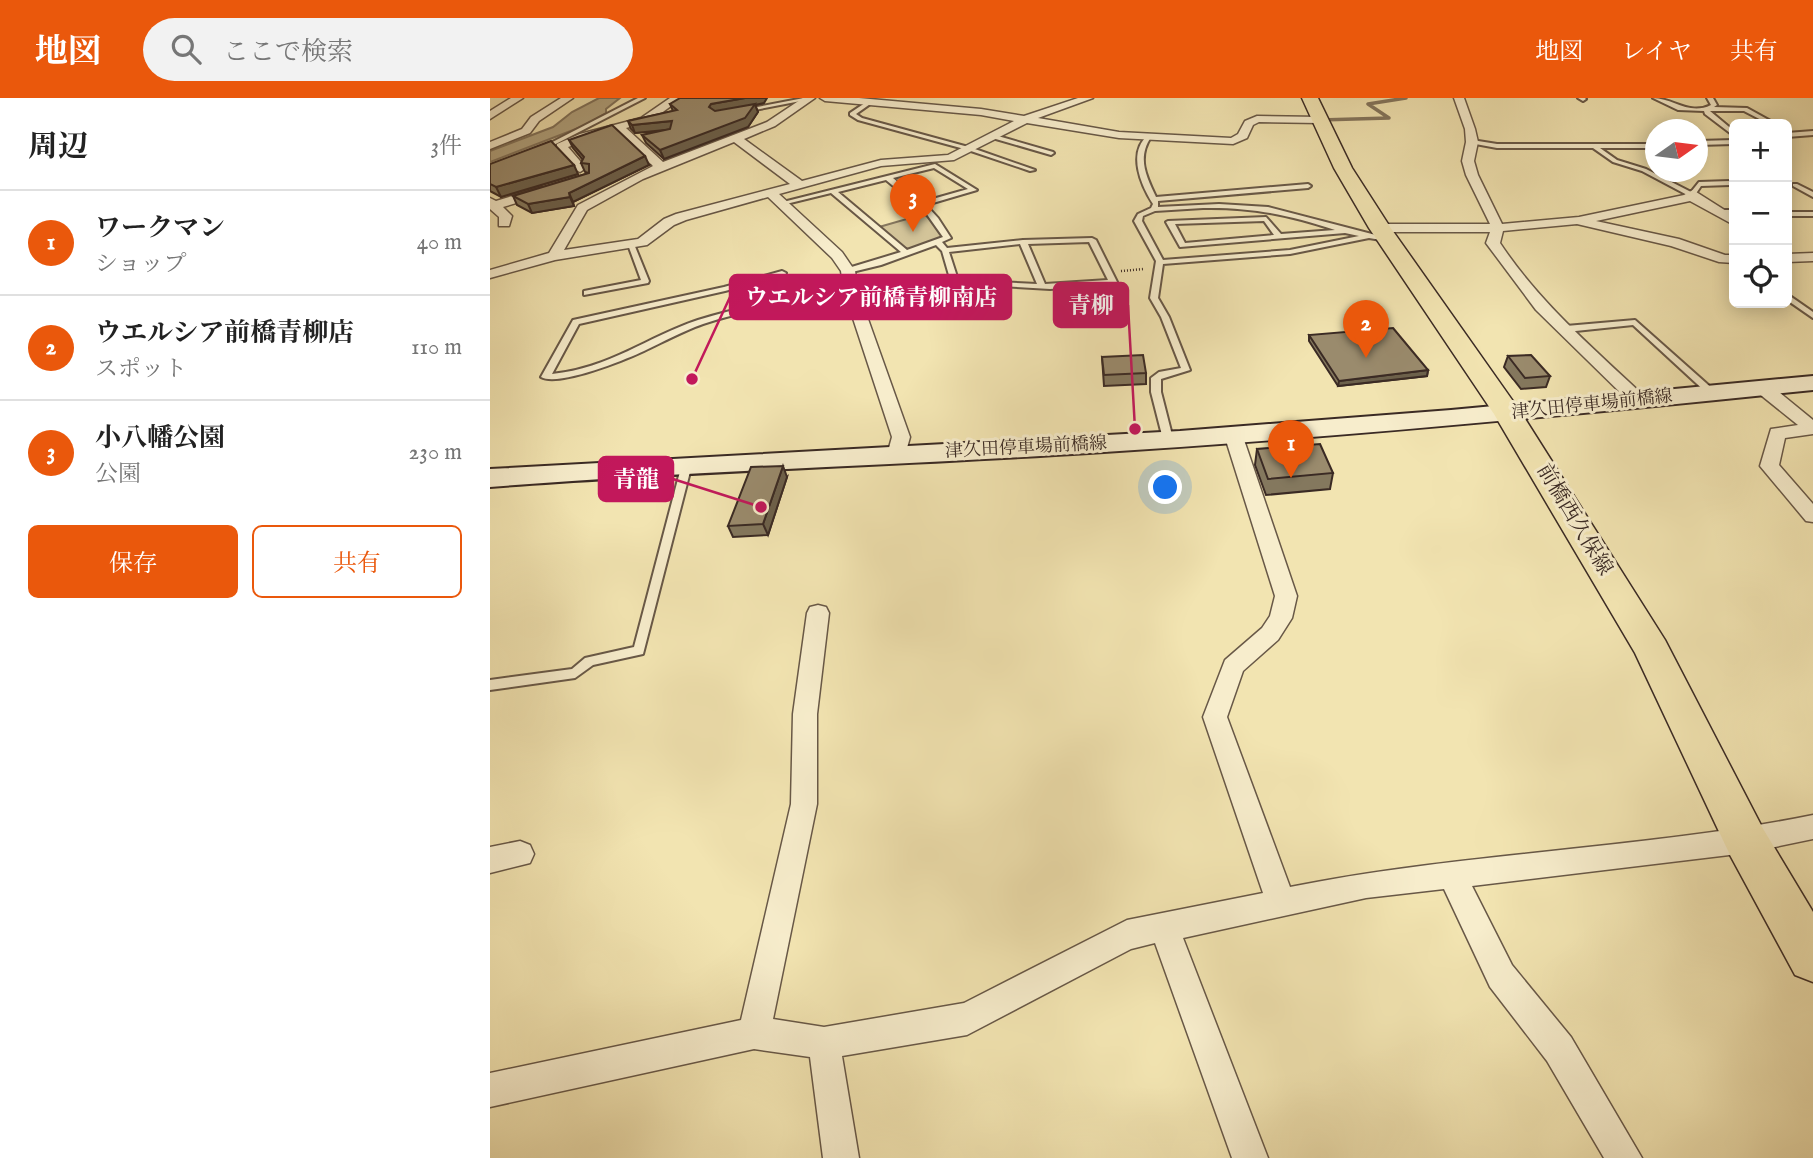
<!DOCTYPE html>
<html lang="ja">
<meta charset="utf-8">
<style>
:root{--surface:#fff;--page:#f2f2f2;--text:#222;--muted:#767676;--line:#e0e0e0;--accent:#ea580c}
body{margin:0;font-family:"IM FELL English","Noto Serif JP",serif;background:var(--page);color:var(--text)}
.controls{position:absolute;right:21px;top:21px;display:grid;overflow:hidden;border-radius:10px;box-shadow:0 4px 18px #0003}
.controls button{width:63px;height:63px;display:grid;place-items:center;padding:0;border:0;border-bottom:2px solid var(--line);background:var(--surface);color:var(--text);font:35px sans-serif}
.compass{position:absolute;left:1155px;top:21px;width:63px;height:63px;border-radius:50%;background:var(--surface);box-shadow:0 4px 18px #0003;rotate:76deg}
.you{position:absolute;left:676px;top:390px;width:24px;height:24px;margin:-18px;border:5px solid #fff;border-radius:50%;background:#1a73e8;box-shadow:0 0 0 10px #1a73e833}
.badge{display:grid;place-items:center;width:46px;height:46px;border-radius:50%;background:var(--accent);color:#fff;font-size:23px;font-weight:700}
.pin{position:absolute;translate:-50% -58px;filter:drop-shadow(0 2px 4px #0008)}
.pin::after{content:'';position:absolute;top:37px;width:24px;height:21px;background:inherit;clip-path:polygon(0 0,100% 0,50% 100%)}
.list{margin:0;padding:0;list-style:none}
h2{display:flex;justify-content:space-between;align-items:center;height:91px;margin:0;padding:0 28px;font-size:30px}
h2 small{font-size:23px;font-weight:400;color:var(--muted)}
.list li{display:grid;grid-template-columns:46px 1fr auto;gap:21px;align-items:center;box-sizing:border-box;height:105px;padding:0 28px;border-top:2px solid var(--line)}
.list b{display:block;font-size:26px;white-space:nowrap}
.list p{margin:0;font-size:23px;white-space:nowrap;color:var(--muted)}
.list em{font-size:23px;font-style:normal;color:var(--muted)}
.actions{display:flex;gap:14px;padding:21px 28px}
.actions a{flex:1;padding:16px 0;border:2px solid var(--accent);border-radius:10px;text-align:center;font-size:24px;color:var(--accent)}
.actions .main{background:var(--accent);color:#fff}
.icon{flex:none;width:38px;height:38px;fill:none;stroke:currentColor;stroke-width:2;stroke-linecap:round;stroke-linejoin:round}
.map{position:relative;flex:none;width:1323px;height:1060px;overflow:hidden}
header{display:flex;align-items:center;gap:42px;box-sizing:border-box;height:98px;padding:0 35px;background:var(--accent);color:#fff}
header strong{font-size:33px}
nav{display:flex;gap:38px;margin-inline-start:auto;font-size:24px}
.search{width:490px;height:63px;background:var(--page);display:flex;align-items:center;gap:18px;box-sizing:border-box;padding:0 24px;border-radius:38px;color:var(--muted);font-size:26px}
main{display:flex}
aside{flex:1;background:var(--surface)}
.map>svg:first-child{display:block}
</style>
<header>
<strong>地図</strong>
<div class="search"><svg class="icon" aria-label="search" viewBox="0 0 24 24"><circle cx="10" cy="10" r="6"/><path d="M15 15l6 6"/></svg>ここで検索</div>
<nav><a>地図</a><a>レイヤ</a><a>共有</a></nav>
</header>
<main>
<aside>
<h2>周辺<small>3件</small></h2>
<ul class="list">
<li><span class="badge">1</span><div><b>ワークマン</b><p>ショップ</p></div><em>40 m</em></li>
<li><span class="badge">2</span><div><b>ウエルシア前橋青柳店</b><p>スポット</p></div><em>110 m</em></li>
<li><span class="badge">3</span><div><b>小八幡公園</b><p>公園</p></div><em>230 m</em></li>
</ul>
<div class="actions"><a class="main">保存</a><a>共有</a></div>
</aside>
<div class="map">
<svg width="1323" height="1060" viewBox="0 0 1323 1060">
<rect width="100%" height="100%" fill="#f2e4b1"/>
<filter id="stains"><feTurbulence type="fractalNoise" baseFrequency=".00286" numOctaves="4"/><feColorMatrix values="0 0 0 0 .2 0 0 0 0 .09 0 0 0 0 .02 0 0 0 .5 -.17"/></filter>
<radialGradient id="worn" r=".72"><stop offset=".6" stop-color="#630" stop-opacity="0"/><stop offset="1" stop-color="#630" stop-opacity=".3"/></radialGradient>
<path fill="#d3c499" stroke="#86775e" stroke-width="2" d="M434 116 446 126 453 140 417 153 389 129Z"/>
<path fill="#b3a581" stroke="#83745c" stroke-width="2" d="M109 0H130L116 11V15L91 29 0 64V53L63 29 82 14Z"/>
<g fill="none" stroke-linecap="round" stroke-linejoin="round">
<path stroke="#83745c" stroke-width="3.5" d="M830 22 899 20 878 6 916 0"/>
<g stroke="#685847" stroke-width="4">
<g id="service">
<path d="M148 0H155L52 53 47 52Z"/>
<path d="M314 0 321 1 249 15 246 13Z"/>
<path d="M1088 0H1095L1096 1 1093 3Z"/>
<path d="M1163 0C1183 0 1199 18 1221 7L1217 0H1223L1227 7 1224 9 1257 10 1286 26H1279L1254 13H1220L1244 33V38L1215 16 1214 13 1188 12Z"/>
<path d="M378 3 383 4 366 16 372 20 482 50 545 72 540 73 478 52 368 22 360 17V15Z"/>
<path d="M1323 33V37L1297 39V35Z"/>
<path d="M501 36 563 54 564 55 561 57 499 39Z"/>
<path d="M658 37 661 39C647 60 656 78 666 99L818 86 821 88 818 90 668 103V109L729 106 778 109 901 141 897 143 879 140 800 156 673 166 668 200 679 219 700 272 671 281V294L683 341 678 344 673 341 661 294V280L669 274 691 270 671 219 660 200 666 163 644 123 648 116 661 110 663 106C651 87 637 55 658 37ZM713 110C762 109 799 117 845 132L791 136 776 119 678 123 676 124 690 149 855 135 869 138 800 152 673 162 652 123 653 118 665 113ZM774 123 784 137 695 145 685 126Z"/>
<path d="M982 42 1007 46H1166V50H1110L1127 62 1156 71 1201 94 1209 84 1240 83 1243 85 1240 87 1211 88 1205 97 1201 99 1152 73 1123 64 1103 50H1007L980 45Z"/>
<path d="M1244 42V46L1208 47V43Z"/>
<path d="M445 66 487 92 436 107 448 120 461 140 452 144 457 150 533 142 602 140 606 142 627 184 623 186 560 191 509 188 467 193 463 191 452 153 446 147 391 167 358 175 354 173 355 171 411 154 341 95 292 107 289 105ZM444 70 478 91 432 104 403 80ZM396 82 436 115 453 139 417 152 348 94ZM599 144 618 182 555 186 538 146ZM530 146 547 186 509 184 470 188 459 154Z"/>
<path d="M1303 86H1307L1323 94V99L1303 88Z"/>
<path d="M1229 112H1244V116L1227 115V113Z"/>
<rect x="1297" y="114" width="26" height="4"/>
<path d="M137 144 144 146 159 183 158 185 94 197V193L151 182Z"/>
<path d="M292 173 296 175 295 177 235 193 89 226 62 276C120 270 157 239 208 222 258 206 310 200 361 191L365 193 361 195C312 204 260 210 213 226 193 233 173 244 154 253 135 262 68 289 51 279L83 222 234 189Z"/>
<path d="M1297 196 1323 214V220L1297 202Z"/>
<path d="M1145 222 1225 293V297H1219L1143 227 1076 234 1072 231 1076 228Z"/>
<path d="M197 363 202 366 153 556 103 567 85 580 0 592V582L82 571 95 560 144 549 192 366Z"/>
</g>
</g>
<g stroke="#685847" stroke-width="3">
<g id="minor">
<path d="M21 0H33L0 21V13Z"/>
<path d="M71 0H83L49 23 40 35 0 51V44L32 31 41 19Z"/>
<path d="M180 0H192L159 24 136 30 173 64 277 24 313 0H325L285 28 254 41 312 83 391 62 458 57 524 23 491 17 335 3 330 0H369L491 11 534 18 588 0H603L548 20 629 34 741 40 748 36 755 23 767 18 830 19 835 22 830 25 769 24 763 27 757 40 743 46 629 40 537 25 464 62 391 68 289 96 352 154 365 173 368 193 420 339 415 357 406 363 397 357 402 339 354 193 351 173 342 160 278 99 196 122 184 127 157 147 65 162 0 180V172L59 155 88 107 163 68 126 33 78 49 96 70 90 74 86 72 67 50V46L90 36 151 20ZM244 44 300 86 186 116 174 121 148 141 74 152 97 112 153 81Z"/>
<path d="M964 0H974L985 31 988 44 984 63 988 77 1012 126 1089 119 1194 97 1203 92 1244 118V127L1200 103 1106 123 1189 141 1235 157H1244V165L1229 164 1181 148 1087 126 1013 133 1010 145C1049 204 1103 250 1154 298L1157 302 1154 306H1142L1046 212 996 145 1000 134H890L883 130 890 126H1000L976 77 972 63 976 44 975 31Z"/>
<path d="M52 89 58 93 56 96 13 109 22 118 19 128H9V119L0 111V100L6 103Z"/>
<path d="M1323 155V163L1297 164V156Z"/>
<path d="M1273 285 1279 286 1323 322V336L1295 340 1289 367 1323 406V424L1316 423 1270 368 1281 331 1308 327 1267 294 1264 290 1267 286Z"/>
<path d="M743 331 752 336 807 498 802 520 788 542 753 573 737 619 800 789C973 754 1150 752 1323 717V741L1256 755 982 788 1022 867 1081 939 1152 1060H1114L1057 963 1000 889 954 791 876 800 693 840 778 1060H742L665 845 641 851 477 937 352 958 369 1060H333L320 959 264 951 0 1009V975L251 922 301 706 303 616 317 515 320 509 328 507 336 509 339 515 327 616V706L283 921 334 929 474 905 637 822 773 795 713 619 735 562 772 530 780 518 785 498 734 336Z"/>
<path d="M30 743 40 747 44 756 40 765 0 775V749Z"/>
</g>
</g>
<g stroke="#3a2a24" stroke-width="4">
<path id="secondary" d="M1323 278V292C1082 317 841 340 599 355 399 368 199 373 0 389V371L690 333 961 312Z"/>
</g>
<g stroke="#3a2a24" stroke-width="3">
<path id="primary" d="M812 0H828L862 70 900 129 1032 316 1175 542 1272 729 1323 814V884L1305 877 1240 757 1145 555 1004 316 879 130 844 70Z"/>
</g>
<path stroke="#3a2a24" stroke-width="2.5" stroke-dasharray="1 2" stroke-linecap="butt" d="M631 173 654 171"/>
<use href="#service" fill="#f7edcc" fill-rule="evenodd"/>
<use href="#minor" fill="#f7edcc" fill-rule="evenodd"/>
<use href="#secondary" fill="#f7edcc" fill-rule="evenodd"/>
<use href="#primary" fill="#f2e4b1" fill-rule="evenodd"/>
</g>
<g fill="#84785e" stroke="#3a2a24" stroke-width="2">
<path d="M274 5 265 7 268 14 258 29 174 61 156 45 152 37 177 32 145 35 141 31 138 23 183 13 180 6Z"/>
<path d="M79 42 159 67 83 104 84 108 42 115 27 107 23 98 99 75 95 74 91 65 93 62 83 50Z"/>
<path d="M0 66 88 76 11 99 0 93Z"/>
<path d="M819 237 938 272 937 278 848 288 819 243Z"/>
<path d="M1018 258 1060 278 1056 289 1031 291 1014 269Z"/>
<path d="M612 259 656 275V286L614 288Z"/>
<path d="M767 351 843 375 840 391 776 397 765 367Z"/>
<path d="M297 379 278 437 243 439 238 428Z"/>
</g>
<g fill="#6c614c" stroke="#3a2a24" stroke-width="2">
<path d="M255 0H277L274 5 265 7 268 14 258 29 174 61 170 52 224 14 219 9 221 6Z"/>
<path d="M182 23 185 31 145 35 142 27Z"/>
<path d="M155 58 159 67 83 104 79 95Z"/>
<path d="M84 67 88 76 11 99 6 89Z"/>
<path d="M80 99 84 108 42 115 38 106Z"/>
<path d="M938 272 937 278 848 288 849 283Z"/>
<path d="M293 368 297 379 278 437 273 426Z"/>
</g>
<g fill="#9a8b6d" stroke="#3a2a24" stroke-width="2">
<path d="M190 0H255L221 6 219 9 225 13 265 6 255 20 170 52 152 37 180 31 182 23 142 27 138 23 187 12 180 6Z"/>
<path d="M122 27 155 58 79 95 80 99 38 106 23 98 99 75V66L91 65 94 59 79 42Z"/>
<path d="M61 43 84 67 6 89 0 86V66Z"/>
<path d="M903 230 938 272 849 283 819 237Z"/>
<path d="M653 257 656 275 614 277 612 259Z"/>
<path d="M1041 257 1060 278 1035 280 1018 258Z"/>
<path d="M830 346 843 375 778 381 767 351Z"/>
<path d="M293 368 273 426 238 428 261 369Z"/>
</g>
<g text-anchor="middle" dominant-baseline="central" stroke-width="6" stroke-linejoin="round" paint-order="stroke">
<g font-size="18" fill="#3a2a24" stroke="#f7edcc">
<text transform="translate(1102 307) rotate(-6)">津久田停車場前橋線</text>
<text transform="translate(536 350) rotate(-3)">津久田停車場前橋線</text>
</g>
<g font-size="21" fill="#3a2a24" stroke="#f7edcc">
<text transform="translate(1084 422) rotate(59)">前橋西久保線</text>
</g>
</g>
<path fill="none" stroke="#c2185b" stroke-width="2.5" d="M202 281L240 199M645 331L638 207M271 409L183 381"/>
<g fill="#c2185b" stroke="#f7edcc" stroke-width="2.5">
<circle cx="202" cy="281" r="7"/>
<circle cx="645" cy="331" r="7"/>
<circle cx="271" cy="409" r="7"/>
</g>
<g fill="#c2185b" stroke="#c2185b" stroke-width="2.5">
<rect x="240" y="177" width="281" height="44" rx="7"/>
<rect x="564" y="185" width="74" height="44" rx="7"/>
<rect x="109" y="359" width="74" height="44" rx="7"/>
</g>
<g font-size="23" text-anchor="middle" font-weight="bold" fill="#fff">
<text x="381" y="207">ウエルシア前橋青柳南店</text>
<text x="601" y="215">青柳</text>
<text x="146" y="389">青龍</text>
</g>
<rect width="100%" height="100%" filter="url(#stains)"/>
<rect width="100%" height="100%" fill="url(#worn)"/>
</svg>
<div class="controls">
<button>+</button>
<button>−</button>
<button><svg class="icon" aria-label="locate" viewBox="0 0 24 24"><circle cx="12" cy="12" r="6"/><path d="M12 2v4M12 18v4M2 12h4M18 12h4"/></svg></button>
</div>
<svg class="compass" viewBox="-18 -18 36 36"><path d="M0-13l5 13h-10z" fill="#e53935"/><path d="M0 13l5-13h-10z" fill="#767676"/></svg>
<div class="you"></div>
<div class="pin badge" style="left:801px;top:380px">1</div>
<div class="pin badge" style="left:876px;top:260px">2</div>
<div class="pin badge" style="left:423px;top:134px">3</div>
</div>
</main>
